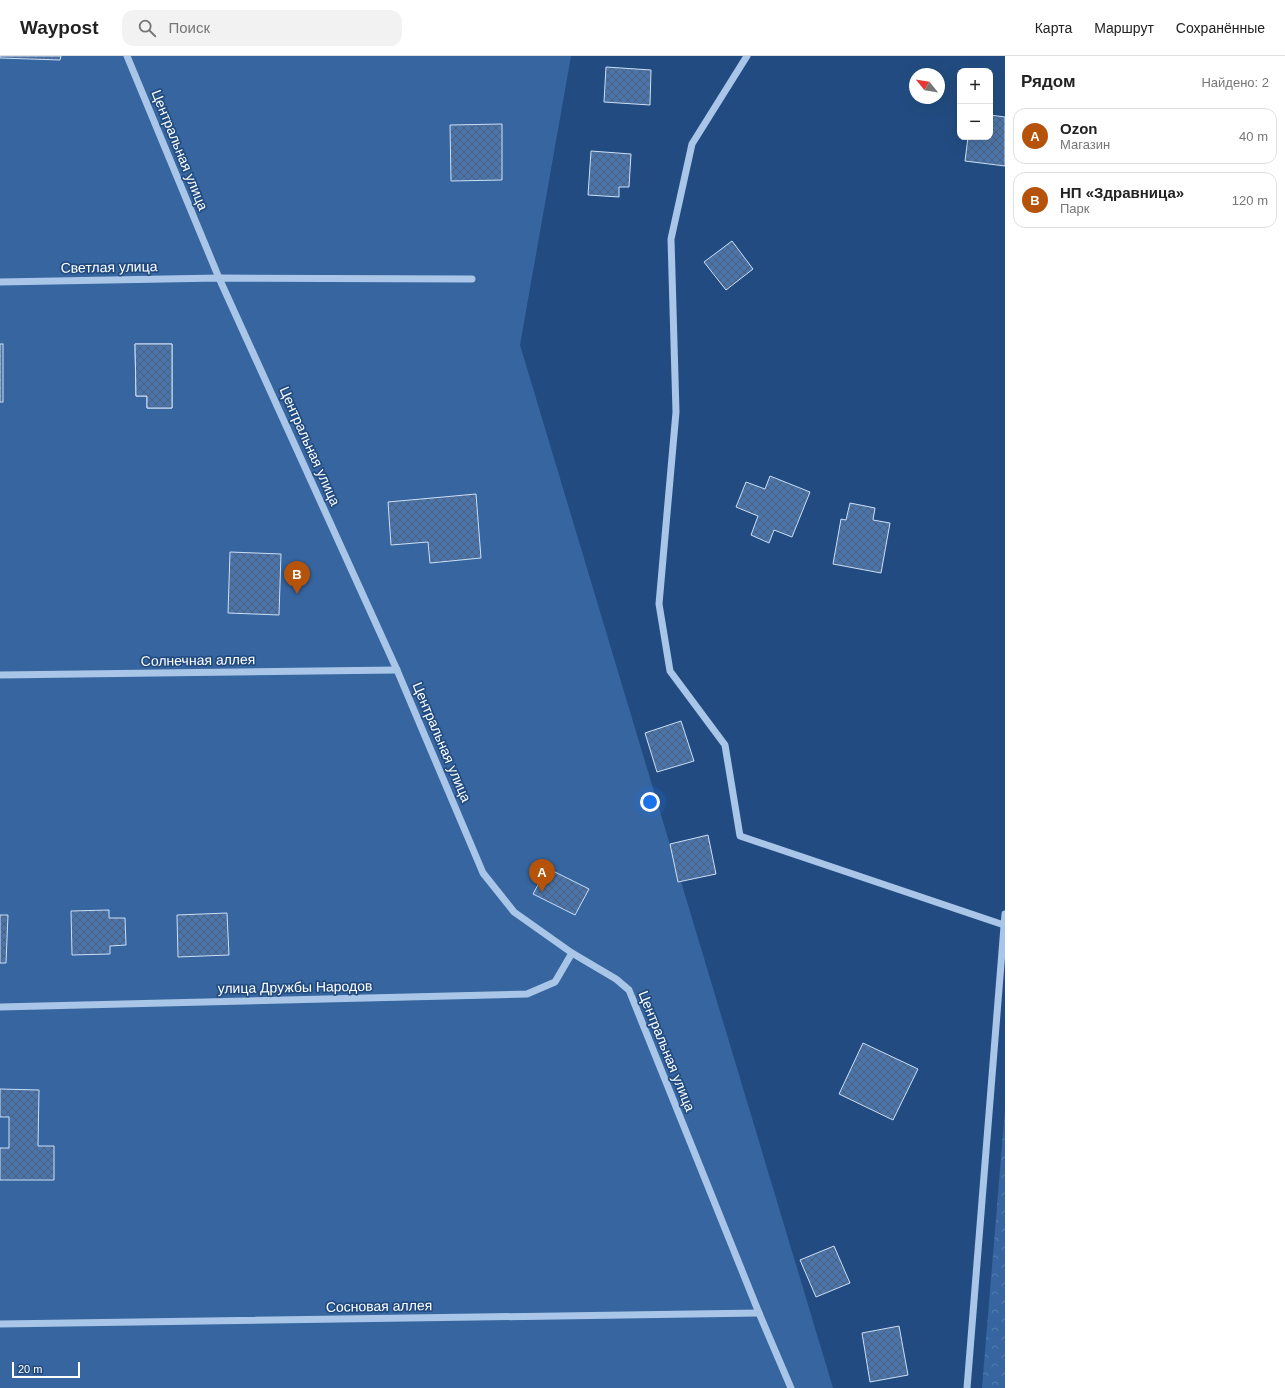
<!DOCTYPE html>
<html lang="ru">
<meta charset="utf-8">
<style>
:root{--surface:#fff;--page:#f2f2f2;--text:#222;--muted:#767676;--line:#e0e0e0;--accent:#b45309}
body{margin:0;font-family:Helvetica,sans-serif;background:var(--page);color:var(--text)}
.controls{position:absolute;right:12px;top:12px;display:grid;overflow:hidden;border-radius:8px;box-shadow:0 4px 16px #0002}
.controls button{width:36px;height:36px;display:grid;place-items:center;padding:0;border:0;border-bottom:1px solid var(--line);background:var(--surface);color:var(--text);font:20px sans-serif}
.compass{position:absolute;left:909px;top:12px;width:36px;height:36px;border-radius:50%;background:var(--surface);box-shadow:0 4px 16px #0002;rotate:300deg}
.scale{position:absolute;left:12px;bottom:10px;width:68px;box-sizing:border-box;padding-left:4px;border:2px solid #fff;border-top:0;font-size:11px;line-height:14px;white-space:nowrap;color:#fff;-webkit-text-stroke:3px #224c81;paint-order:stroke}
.you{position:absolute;left:650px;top:746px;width:14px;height:14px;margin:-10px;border:3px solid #fff;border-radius:50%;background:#1a73e8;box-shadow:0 0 0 6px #1a73e833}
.badge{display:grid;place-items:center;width:26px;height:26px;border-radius:50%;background:var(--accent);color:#fff;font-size:13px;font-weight:700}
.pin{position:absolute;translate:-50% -33px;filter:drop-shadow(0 1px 2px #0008)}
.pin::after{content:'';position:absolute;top:21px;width:14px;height:12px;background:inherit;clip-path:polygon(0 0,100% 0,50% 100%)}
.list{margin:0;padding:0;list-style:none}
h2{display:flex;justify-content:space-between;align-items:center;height:52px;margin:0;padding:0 16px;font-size:17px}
h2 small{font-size:13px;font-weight:400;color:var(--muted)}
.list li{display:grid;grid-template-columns:26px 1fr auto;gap:12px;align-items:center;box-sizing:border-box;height:56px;margin:0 8px 8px;padding:0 8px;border:1px solid var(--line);border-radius:12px}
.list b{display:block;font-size:15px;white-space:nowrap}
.list p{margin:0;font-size:13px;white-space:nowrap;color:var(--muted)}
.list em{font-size:13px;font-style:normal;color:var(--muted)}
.icon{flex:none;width:22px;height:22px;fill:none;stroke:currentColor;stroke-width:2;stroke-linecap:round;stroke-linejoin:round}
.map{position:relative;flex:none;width:1005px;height:1332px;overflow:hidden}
header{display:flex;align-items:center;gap:24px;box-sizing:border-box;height:56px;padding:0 20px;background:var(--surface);border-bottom:1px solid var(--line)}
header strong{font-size:19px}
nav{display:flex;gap:22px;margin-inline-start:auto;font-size:14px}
.search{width:280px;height:36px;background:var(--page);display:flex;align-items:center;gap:10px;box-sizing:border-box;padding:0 14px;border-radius:12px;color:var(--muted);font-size:15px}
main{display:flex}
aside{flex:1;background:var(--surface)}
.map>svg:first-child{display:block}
</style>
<header>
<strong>Waypost</strong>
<div class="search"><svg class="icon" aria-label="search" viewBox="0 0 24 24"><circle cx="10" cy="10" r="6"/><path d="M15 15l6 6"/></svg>Поиск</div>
<nav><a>Карта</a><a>Маршрут</a><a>Сохранённые</a></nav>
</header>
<main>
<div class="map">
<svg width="1005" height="1332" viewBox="0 0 1005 1332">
<defs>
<pattern id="forest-crowns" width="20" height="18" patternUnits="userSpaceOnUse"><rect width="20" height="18" fill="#36659f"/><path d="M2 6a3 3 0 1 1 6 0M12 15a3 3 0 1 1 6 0" fill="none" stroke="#547cad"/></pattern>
<pattern id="building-cross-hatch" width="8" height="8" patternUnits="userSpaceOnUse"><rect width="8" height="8" fill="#4b75aa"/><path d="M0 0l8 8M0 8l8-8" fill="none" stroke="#4c607b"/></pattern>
</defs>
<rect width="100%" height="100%" fill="#224c81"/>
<path fill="#36659f" d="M0 0H571L520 289 833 1332H0Z"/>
<path fill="url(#forest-crowns)" d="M1005 1053V1332H982Z"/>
<g fill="url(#building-cross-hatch)" stroke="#cddff6">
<path d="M0 0H61L60 4 0 2Z"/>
<path d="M606 11 651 14 650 49 604 46Z"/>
<path d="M990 59 1005 61V110L965 105 968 81H990Z"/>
<path d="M502 68V124L451 125 450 69Z"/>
<path d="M591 95 631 98 629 131H619V141L588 139Z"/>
<path d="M732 185 753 213 726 234 704 206Z"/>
<rect x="0" y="288" width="3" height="58"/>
<path d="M135 288H172V352H147V340H136Z"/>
<path d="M135 288H172V352H147V340H136Z"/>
<path d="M770 420 810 436 792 481 774 474 769 487 751 479 758 460 736 451 746 426 765 433Z"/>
<path d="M476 438 481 502 430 507 428 486 391 489 388 446Z"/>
<path d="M850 447 875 452 873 464 890 467 881 517 833 508 841 463 846 464Z"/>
<path d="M230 496 281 498 279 559 228 557Z"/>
<path d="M681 665 694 705 657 716 645 677Z"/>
<path d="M708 779 716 818 678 826 670 788Z"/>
<path d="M547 812 589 833 575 859 533 838Z"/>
<path d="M109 854V862H125L126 889 110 890V898L72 899 71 855Z"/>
<path d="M227 857 229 899 178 901 177 859Z"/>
<path d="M0 859H8L6 907H0Z"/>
<path d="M863 987 918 1013 893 1064 839 1038Z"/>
<path d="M0 1033 39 1034 38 1090H54V1124H0V1092H9V1061H0Z"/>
<path d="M834 1190 850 1227 816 1241 800 1204Z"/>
<path d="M899 1270 908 1319 870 1326 862 1277Z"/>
</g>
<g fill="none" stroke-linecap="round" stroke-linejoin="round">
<g stroke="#a9c5e7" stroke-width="7">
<path d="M127 0 219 222 397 614 483 817 514 856 572 897 616 923 629 934 759 1257 791 1332"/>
<path d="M747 0 692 88 671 183 676 356 659 548 670 615 725 689 740 780 1004 869"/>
<path d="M0 226 219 222 472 223"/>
<path d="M0 619 397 614"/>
<path d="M0 951 527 938 555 926 572 897"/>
<path d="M0 1268 759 1257"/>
<path d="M967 1332 1005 858"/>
</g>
</g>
<g text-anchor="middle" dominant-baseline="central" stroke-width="3.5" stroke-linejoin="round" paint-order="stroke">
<g font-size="14" fill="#fff" stroke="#224c81">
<text transform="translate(180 94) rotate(68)">Центральная улица</text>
<text transform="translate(109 211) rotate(-1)">Светлая улица</text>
<text transform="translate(310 390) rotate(66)">Центральная улица</text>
<text transform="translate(198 604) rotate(-1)">Солнечная аллея</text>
<text transform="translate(442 686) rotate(67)">Центральная улица</text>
<text transform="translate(295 931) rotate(-1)">улица Дружбы Народов</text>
<text transform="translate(667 995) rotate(68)">Центральная улица</text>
<text transform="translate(379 1250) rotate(-1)">Сосновая аллея</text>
</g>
</g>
</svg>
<div class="controls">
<button>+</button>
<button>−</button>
</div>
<svg class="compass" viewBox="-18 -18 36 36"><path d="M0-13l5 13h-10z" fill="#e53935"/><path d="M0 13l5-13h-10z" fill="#767676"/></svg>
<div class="scale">20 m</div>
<div class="you"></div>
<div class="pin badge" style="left:542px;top:836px">A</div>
<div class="pin badge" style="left:297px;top:538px">B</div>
</div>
<aside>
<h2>Рядом<small>Найдено: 2</small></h2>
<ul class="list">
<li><span class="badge">A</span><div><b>Ozon</b><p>Магазин</p></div><em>40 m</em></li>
<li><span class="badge">B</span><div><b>НП «Здравница»</b><p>Парк</p></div><em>120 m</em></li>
</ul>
</aside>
</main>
